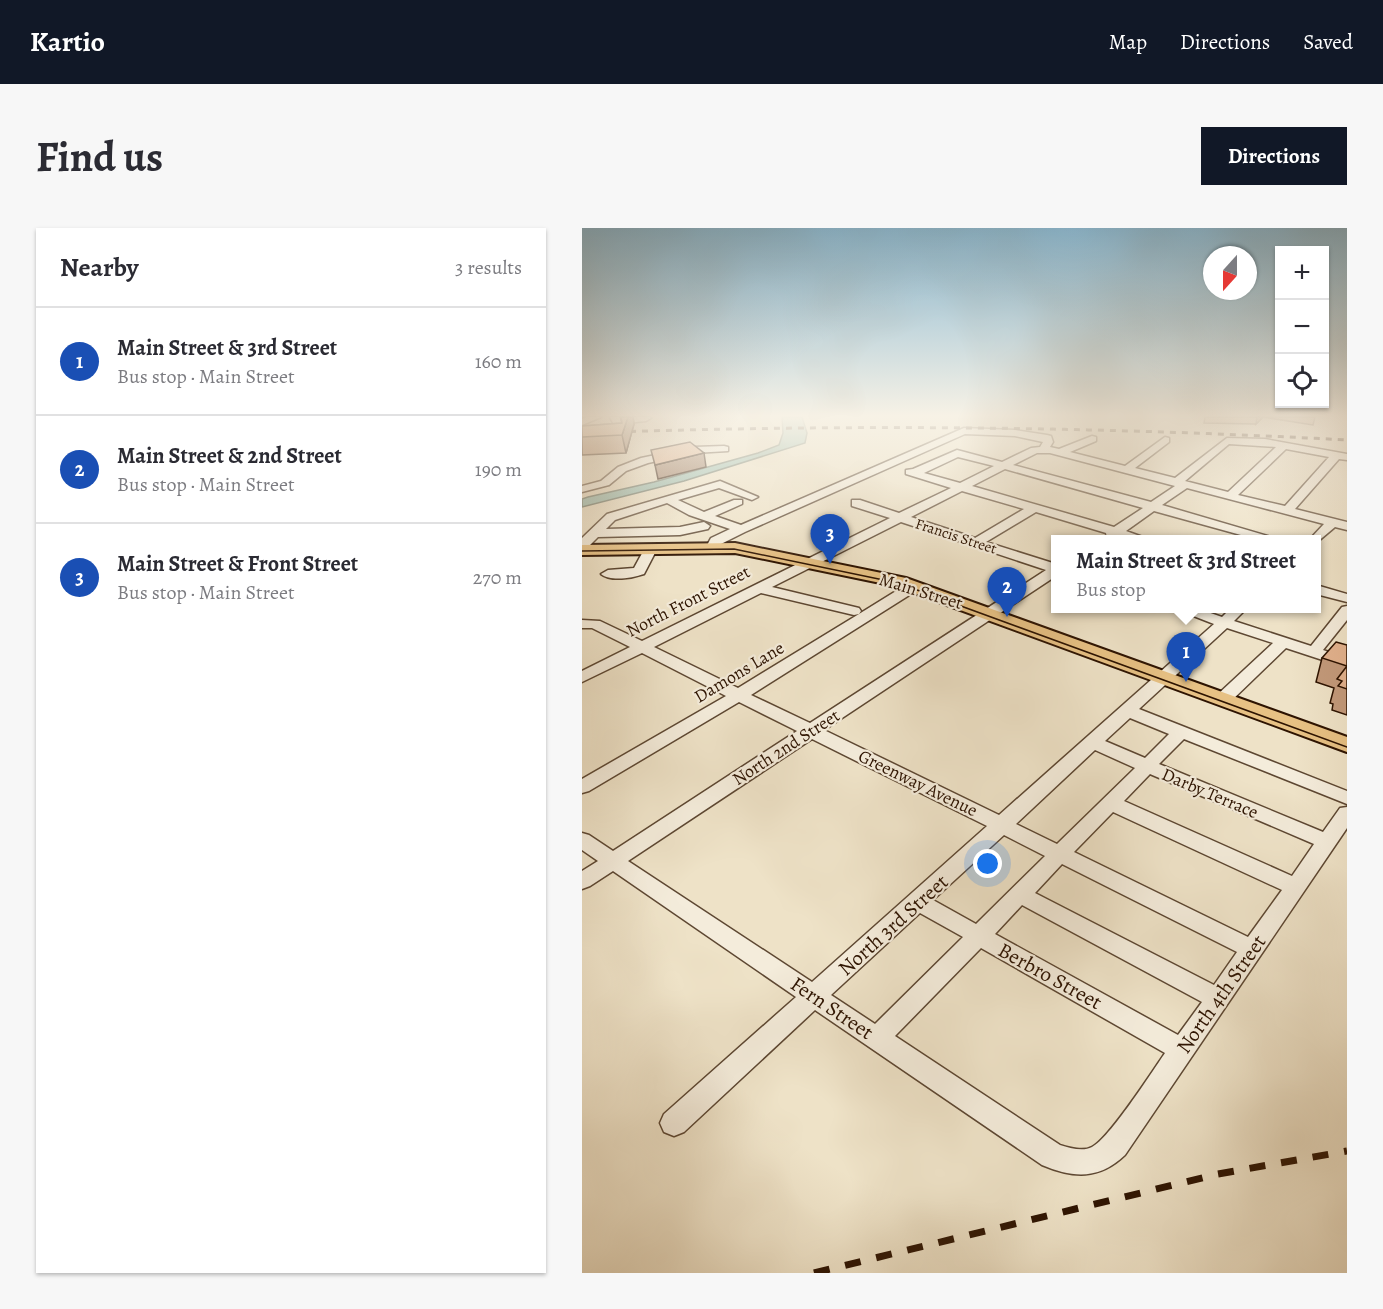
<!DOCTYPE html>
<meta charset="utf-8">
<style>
:root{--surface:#fff;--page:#f7f7f7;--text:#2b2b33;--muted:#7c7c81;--line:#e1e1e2;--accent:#111827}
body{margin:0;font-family:Alegreya,serif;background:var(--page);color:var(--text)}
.controls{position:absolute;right:18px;top:18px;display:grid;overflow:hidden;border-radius:0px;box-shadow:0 2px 4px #0004}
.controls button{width:54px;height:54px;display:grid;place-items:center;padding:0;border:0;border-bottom:2px solid var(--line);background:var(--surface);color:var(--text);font:30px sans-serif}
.compass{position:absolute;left:621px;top:18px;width:54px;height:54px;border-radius:50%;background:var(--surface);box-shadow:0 2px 4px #0004;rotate:201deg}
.you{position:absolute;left:406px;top:636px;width:21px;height:21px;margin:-15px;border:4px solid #fff;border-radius:50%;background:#1a73e8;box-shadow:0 0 0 9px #1a73e833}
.badge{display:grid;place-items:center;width:39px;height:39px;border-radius:50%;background:var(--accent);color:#fff;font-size:20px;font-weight:700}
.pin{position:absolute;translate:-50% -50px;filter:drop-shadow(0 2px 3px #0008)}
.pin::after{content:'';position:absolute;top:32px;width:21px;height:18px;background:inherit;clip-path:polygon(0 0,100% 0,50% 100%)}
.popup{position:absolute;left:469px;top:307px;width:270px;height:78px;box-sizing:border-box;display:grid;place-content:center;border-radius:0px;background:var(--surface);filter:drop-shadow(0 2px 4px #0005);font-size:20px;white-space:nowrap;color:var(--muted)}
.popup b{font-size:22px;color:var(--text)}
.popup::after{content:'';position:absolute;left:50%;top:100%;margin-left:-12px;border:12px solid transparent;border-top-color:var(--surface)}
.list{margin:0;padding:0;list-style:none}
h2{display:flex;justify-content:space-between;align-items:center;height:78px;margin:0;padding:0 24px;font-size:26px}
h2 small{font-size:20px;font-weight:400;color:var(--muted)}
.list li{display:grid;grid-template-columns:39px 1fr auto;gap:18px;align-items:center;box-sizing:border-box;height:108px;padding:0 24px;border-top:2px solid var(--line)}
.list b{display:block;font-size:22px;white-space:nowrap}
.list p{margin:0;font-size:20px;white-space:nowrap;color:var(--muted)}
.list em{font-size:20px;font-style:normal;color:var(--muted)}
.icon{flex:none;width:33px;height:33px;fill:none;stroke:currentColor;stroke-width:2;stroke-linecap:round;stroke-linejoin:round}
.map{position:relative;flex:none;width:765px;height:1045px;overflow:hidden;border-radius:0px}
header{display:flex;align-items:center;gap:36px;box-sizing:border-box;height:84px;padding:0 30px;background:var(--accent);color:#fff}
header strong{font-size:28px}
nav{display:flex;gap:33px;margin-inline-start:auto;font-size:21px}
.intro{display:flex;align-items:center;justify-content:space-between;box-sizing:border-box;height:144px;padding:0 36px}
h1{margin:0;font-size:42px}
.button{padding:15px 27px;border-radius:0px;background:var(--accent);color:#fff;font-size:21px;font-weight:700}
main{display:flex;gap:36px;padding:0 36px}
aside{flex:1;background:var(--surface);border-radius:0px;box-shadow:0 2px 4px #0004}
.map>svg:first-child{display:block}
</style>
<header>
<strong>Kartio</strong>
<nav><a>Map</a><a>Directions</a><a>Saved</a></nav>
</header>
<div class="intro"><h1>Find us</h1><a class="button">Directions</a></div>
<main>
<aside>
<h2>Nearby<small>3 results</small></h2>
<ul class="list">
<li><span class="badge" style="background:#1a4fb4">1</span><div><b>Main Street &amp; 3rd Street</b><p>Bus stop · Main Street</p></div><em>160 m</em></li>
<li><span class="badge" style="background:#1a4fb4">2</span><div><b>Main Street &amp; 2nd Street</b><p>Bus stop · Main Street</p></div><em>190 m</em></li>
<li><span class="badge" style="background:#1a4fb4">3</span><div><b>Main Street &amp; Front Street</b><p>Bus stop · Main Street</p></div><em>270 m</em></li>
</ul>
</aside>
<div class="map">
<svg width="765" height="1045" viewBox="0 0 765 1045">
<rect width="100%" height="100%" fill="#eee2c7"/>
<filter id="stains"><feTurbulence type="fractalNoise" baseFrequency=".00333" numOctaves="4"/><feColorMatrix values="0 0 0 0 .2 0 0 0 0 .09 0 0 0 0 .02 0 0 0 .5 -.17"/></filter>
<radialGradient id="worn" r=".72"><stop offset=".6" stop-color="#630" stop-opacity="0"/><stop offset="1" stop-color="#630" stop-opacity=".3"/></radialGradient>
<path fill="#9abeb1" stroke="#6e7a6b" stroke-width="1.5" d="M200 189H220L225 205 223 215 102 253 0 279V271L6 269 72 254 176 225 197 217 201 205Z"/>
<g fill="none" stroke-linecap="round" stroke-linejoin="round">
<g stroke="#5d4732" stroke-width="3">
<g id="minor">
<path d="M4 189H19L0 197V191Z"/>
<path d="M28 189H68L69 190 64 193 34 196 31 195Z"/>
<path d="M382 200 433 202 465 207 469 208 471 214 468 219 477 221 510 208 514 209V213L488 224 543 238 583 209 587 210V214L553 240 593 250 645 210 683 211 765 226V232L757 231 713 281 765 294V302L753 299 734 315V312H727L742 296 605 260 580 277 699 312H677L572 283 544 303 569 312C558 312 549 310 539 309 534 308 530 311 525 310L524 305 454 284 404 314 474 336V348L242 502 417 587 632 396 591 380H614L640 389 649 380H665L652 393 729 418 760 379 765 378V392L741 422 765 430V440L704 420 647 475H635L633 471 635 467 691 415 645 400 557 481 765 563V576L602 511 577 536 741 604 758 580 765 579V600L543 927C517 952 491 950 460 937L233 782 102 904 92 908 82 904 78 895 82 886 214 769 31 643 8 658 0 661V643L16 633 0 622V605L7 607 31 623 215 503 157 474 7 563 0 565V551L144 468 60 425 0 454V443L48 419 10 400H0V392L18 393 60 413 308 290 270 278V272H278L317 285 369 260 324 246V242L331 241 375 222 420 234 449 220 458 219 461 214 433 208 383 206 163 304 139 316 135 322 130 323 124 319 129 310 148 301 107 287 85 275 33 292 24 301 98 299 122 294 128 298 126 301 98 307 16 309 5 320 0 321V310L25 286 138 253 176 269 170 272 137 260 96 272 122 284 152 272H160V276L133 288 159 297ZM647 216 694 219 646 264 603 253ZM704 221 747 229 703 278 656 267ZM455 225H468L593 258 569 274 431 237ZM376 229 412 238 378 255 342 245ZM423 241 561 280 532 299 390 258ZM380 263 442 281 393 310 329 289ZM319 294 464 342 228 495 169 467 337 361 339 358 337 355H327L277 386 279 383 277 380 190 359ZM179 365 272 387 277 386 156 460 72 419ZM548 490 587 506 563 530 523 513ZM230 511 405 598 230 754 46 633ZM513 522 553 540 475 616 434 596ZM568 546 732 616 710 648 542 573ZM531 584 700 662 666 709 492 624ZM422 607 463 628 394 696 351 672ZM480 636 655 724 632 757 453 665ZM440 677 620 774 596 807 413 706ZM338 685 381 709 293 796 249 767ZM399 720 583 825C570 844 527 911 510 919 501 924 488 920 478 917L313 808Z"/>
<path d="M142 218 146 219V223L112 225 66 235 44 243 27 257 0 264V258L19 253 36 239 59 230 112 219Z"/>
<path d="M69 317 75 321 62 346C50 350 29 354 19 346L26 342 52 340 64 318Z"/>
<path d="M734 357 765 366V374L734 366Z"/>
</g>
</g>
<g stroke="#2d1301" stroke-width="4">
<path id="major" d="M153 315 324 350 765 509V524L313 358 153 325 0 327V317Z"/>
</g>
<use href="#minor" fill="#f4ecdb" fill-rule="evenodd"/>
<use href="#major" fill="#e7c184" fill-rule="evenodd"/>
<path stroke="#2d1301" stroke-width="1.5" d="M0 323 152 321 316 355 765 519"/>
<path stroke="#2d1301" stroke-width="3" stroke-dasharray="6 6" stroke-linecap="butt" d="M0 205C255 196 510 198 765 212"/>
<path stroke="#2d1301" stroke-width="7" stroke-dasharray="16 16" stroke-linecap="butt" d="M232 1045 636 946 765 923"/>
</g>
<g fill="#c39a7b" stroke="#2d1301" stroke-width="1.5">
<path d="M38 189H51L52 196 44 225 0 227V198L40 195Z"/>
<path d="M623 189H681L674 196 622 195Z"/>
<path d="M681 189H733L731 197Z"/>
<path d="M765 417V487L750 482 751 476 748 475 752 460 734 454 740 430Z"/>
</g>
<g fill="#9f7d64" stroke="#2d1301" stroke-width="1.5">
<path d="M46 189H51L52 196 44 225 40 207Z"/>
<path d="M675 189H681L674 196Z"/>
<path d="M122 225 124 239 76 251 73 237Z"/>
</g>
<g fill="#e3b38f" stroke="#2d1301" stroke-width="1.5">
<path d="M39 189H46L40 207 0 209V198L40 195Z"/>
<path d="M108 214 122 225 73 237 69 222Z"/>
<path d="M754 414 765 417V461L756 458 760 453 755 451 765 438 740 430Z"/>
</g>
<linearGradient id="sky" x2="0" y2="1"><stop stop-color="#89b8d2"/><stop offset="0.56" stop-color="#f7f2e6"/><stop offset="1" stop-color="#f7f2e6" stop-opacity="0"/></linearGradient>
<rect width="765" height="335" fill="url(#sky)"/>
<g text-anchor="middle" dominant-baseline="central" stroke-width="4.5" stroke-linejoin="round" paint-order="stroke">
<g font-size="15" fill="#2d1301" stroke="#f4ecdb">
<text transform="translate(374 308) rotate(18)">Francis Street</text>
</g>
<g font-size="18" fill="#2d1301" stroke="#f4ecdb">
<text transform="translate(339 363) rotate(17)">Main Street</text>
<text transform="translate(106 373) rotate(-27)">North Front Street</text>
<text transform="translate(157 444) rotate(-31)">Damons Lane</text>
<text transform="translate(204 519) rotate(-33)">North 2nd Street</text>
<text transform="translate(336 555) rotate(26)">Greenway Avenue</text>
<text transform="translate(628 565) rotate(23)">Darby Terrace</text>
</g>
<g font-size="21" fill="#2d1301" stroke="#f4ecdb">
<text transform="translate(311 697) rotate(-42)">North 3rd Street</text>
<text transform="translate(468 748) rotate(29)">Berbro Street</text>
<text transform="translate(639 766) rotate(-55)">North 4th Street</text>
<text transform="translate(250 780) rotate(34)">Fern Street</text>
</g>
</g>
<rect width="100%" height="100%" filter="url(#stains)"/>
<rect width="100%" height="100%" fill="url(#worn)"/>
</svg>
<div class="controls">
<button>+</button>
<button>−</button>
<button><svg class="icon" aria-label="locate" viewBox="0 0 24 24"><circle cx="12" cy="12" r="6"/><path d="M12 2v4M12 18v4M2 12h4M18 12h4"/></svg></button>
</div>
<svg class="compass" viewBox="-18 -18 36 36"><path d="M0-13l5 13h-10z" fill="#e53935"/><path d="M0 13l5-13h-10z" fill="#7c7c81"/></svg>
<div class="you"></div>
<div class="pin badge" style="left:604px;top:454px;background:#1a4fb4">1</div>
<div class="popup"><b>Main Street &amp; 3rd Street</b>Bus stop</div>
<div class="pin badge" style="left:425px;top:389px;background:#1a4fb4">2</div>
<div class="pin badge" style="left:248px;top:336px;background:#1a4fb4">3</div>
</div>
</main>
